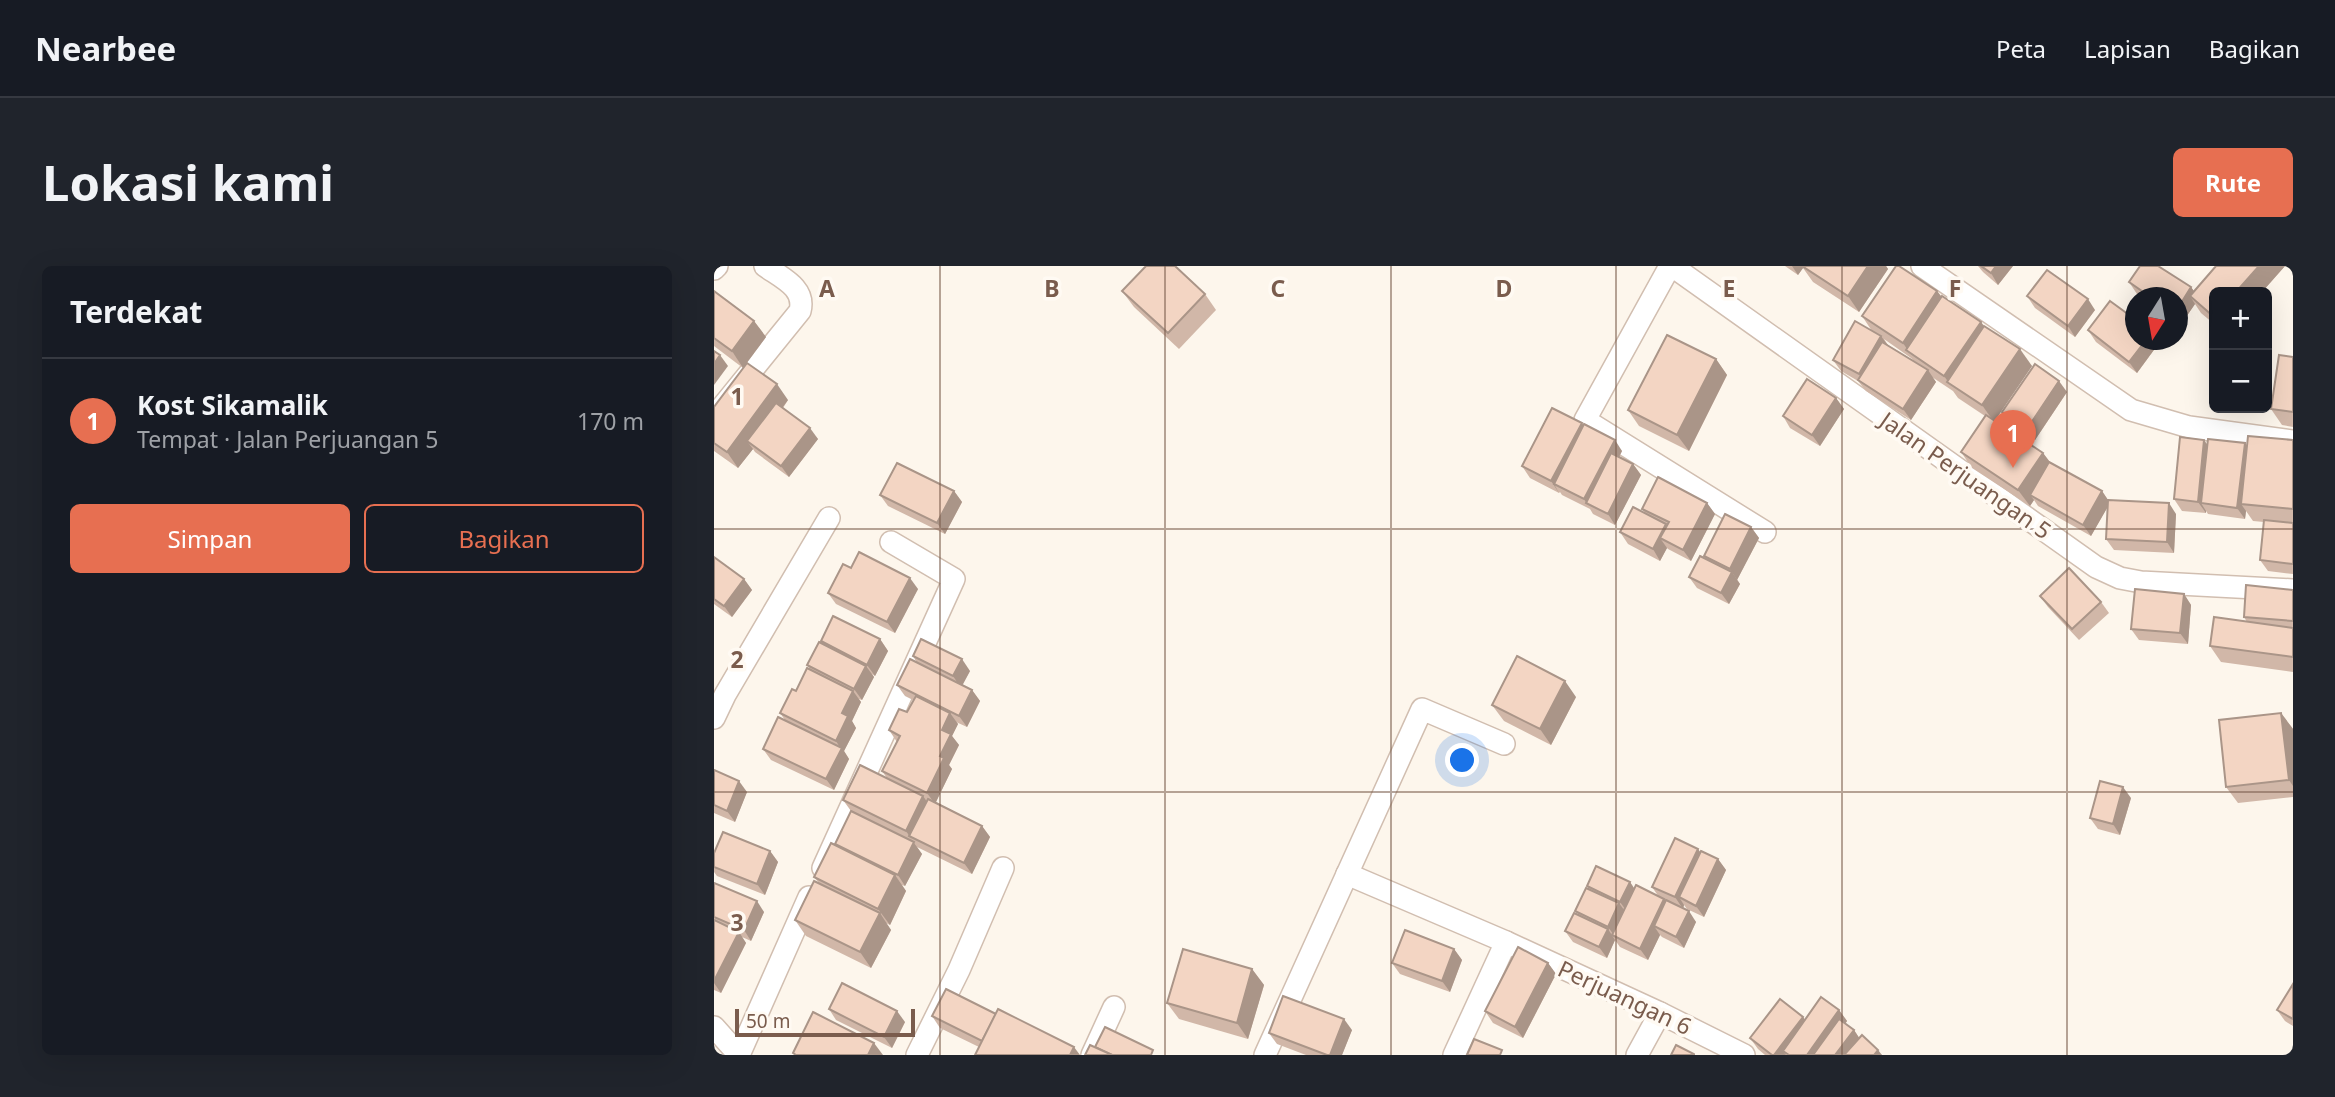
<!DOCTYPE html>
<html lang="id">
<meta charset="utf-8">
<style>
:root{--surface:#171b24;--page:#20242c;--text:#f1f3f6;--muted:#9ea1a6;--line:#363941;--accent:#e76f51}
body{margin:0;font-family:"Noto Sans",sans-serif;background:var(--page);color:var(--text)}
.controls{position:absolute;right:21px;top:21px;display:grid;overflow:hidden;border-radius:10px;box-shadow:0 7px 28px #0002}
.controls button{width:63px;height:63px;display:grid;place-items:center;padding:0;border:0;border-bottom:2px solid var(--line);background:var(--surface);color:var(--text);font:35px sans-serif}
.compass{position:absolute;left:1411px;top:21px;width:63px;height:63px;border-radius:50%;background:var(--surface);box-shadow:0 7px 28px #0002;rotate:191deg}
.scale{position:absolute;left:21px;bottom:18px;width:180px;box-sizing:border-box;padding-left:7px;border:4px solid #7a5c4d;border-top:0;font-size:19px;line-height:24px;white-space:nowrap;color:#7a5c4d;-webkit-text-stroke:5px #fffaf3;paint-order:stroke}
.you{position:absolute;left:749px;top:495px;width:24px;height:24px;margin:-18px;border:5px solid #fff;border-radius:50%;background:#1a73e8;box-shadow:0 0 0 10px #1a73e833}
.badge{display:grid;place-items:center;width:46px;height:46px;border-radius:50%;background:var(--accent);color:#fff;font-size:23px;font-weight:700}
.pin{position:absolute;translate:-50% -58px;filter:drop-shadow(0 2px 4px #0008)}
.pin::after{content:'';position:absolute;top:37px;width:24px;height:21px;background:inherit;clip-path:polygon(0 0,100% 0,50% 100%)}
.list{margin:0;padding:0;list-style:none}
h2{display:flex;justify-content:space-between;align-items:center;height:91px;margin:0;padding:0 28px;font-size:30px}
h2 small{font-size:23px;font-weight:400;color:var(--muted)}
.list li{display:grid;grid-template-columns:46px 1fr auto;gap:21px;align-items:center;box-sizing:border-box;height:126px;padding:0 28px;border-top:2px solid var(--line)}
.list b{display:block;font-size:26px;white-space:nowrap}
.list p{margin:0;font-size:23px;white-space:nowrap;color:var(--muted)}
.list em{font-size:23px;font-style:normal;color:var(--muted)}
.actions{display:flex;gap:14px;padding:21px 28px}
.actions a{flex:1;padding:16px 0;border:2px solid var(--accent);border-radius:10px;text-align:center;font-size:24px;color:var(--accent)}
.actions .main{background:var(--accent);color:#fff}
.map{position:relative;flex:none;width:1579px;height:789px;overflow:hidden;border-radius:10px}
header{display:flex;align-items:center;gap:42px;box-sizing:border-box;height:98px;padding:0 35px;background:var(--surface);border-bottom:2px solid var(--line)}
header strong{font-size:33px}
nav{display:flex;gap:38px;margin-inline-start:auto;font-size:24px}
.intro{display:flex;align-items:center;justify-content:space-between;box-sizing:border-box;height:168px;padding:0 42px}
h1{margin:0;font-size:49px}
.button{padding:18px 32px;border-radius:10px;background:var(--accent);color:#fff;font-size:24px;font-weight:700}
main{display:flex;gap:42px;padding:0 42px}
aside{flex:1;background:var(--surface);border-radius:10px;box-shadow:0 7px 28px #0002}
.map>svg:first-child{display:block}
</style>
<header>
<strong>Nearbee</strong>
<nav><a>Peta</a><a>Lapisan</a><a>Bagikan</a></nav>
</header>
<div class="intro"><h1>Lokasi kami</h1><a class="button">Rute</a></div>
<main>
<aside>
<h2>Terdekat<small></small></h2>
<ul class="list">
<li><span class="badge">1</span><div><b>Kost Sikamalik</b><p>Tempat · Jalan Perjuangan 5</p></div><em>170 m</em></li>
</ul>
<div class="actions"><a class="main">Simpan</a><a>Bagikan</a></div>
</aside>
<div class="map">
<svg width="1579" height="789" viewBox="0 0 1579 789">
<rect width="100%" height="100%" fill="#fdf6ec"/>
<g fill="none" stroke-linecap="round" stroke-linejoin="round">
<g stroke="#d1beb0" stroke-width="24">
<g id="street">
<path d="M956 0 871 154 1051 266"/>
<path d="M958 0 1382 301 1406 312 1427 316 1579 324"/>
<path d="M1208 0 1417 144 1475 161 1579 175"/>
<path d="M0 3 3 0"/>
<path d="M0 151 86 45C92 22 68 12 51 0"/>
<path d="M0 452 11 429 115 252"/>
<path d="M109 602 240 313 177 276"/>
<path d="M633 608 792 676 946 747 1030 789"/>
<path d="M0 761 25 789"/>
<path d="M25 789 95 631"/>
<path d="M203 789 245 704 289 602"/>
<path d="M378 789 400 741"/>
<path d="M551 789 708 443 790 478"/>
<path d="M740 789 792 676"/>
<path d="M923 789 946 747"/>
</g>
</g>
<use href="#street" stroke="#fff" stroke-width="21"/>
</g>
<g fill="#d1b7a8" fill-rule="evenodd">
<path d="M1071 0H1172L1174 3 1145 46 1099 16 1089 2 1084 9Z"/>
<path d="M1264 0H1299L1284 19 1269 6Z"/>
<path d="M1502 0H1571L1548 26H1500V58L1487 47 1481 38 1468 57 1464 54V32H1429L1423 28 1415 16 1477 21 1480 26Z"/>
<path d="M0 25 40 55 52 71 29 102 0 80Z"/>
<path d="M408 25 491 28 502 44 465 83 420 41Z"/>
<path d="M1223 25 1228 31 1267 56 1270 60 1318 100 1281 154 1329 187 1336 196 1388 225 1394 234 1462 248 1460 287 1400 284 1392 273 1394 240 1377 270 1324 240 1320 234 1316 240 1258 202 1247 186 1271 150 1244 132 1239 125 1218 111 1222 116 1197 154 1152 125 1144 115 1127 105 1119 94 1158 65 1148 50ZM1170 73 1197 92 1200 95 1174 79Z"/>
<path d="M1313 30 1381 44 1361 71 1321 42Z"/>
<path d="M1374 64 1445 77 1423 107 1382 76Z"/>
<path d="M1579 91V161L1568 159 1557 143Z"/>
<path d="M1002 93 1013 109 975 185 925 160 914 144Z"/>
<path d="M1353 126 1321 174 1296 157 1288 146Z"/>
<path d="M1122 132 1130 143 1106 180 1076 162 1069 150Z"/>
<path d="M74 134 69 142 104 173 75 211 41 186 39 183 24 202 0 185V141Z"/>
<path d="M870 160 908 185 905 191 919 198 927 209 901 259 879 248 876 243 848 229 846 226 845 227 816 212 808 200Z"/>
<path d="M1579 174V308L1554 305 1546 294 1550 256 1539 255 1532 245 1531 253 1494 248 1492 245V247L1468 245 1460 233 1494 179 1531 177 1533 180Z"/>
<path d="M240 225 248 236 231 268 174 240 166 229Z"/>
<path d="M993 237 1001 248 977 295 954 283 953 282 946 295 914 278 906 266 931 247 928 243Z"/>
<path d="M1037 261 1045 272 1023 314 1026 318 1015 338 983 322 975 311 992 293 990 290Z"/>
<path d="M0 291 30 313 38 324 18 351 0 338Z"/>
<path d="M137 302 204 323 181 367 122 338 114 327Z"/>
<path d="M1579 324V406L1507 396 1496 380 1533 356 1530 351Z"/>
<path d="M1470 328 1477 339 1474 378 1425 374 1417 363Z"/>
<path d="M1326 330 1387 336 1395 347 1365 374 1334 341Z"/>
<path d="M166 373 174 385 161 410 158 408 160 411 148 434 145 433 147 436 138 455 142 462 130 485 135 493 120 524 57 494 49 483 71 454 66 447 96 403 93 399 108 378 107 375Z"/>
<path d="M199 390 256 405 248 419 258 424 266 435 253 461 242 456 244 458 238 470 245 479 235 499 238 503 222 536 268 560 276 571 258 608 203 581 208 588 191 620 188 619 192 625 176 659 172 657 177 664 157 702 92 670 81 654 105 617 100 611 122 580 121 578 137 545 129 534 173 512 168 505 183 476 175 464 193 446 199 434 191 430 183 419 203 397Z"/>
<path d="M862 431 837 479 790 455 778 439Z"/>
<path d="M1567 447 1579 463V531L1524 537 1512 521Z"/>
<path d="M0 504 33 526 21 556 0 547Z"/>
<path d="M1417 532 1406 569 1384 563 1376 552Z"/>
<path d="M56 585 64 596 51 629 3 610 0 606V587Z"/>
<path d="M986 586 1004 593 1012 604 990 651 973 643 970 639 969 642 982 656 970 682 948 671 946 669 934 694 906 681 901 674 893 692 859 676 851 665 864 648 861 645 875 623 873 620 916 616 920 622 945 631 938 621Z"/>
<path d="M0 617 50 646 37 675 28 671 32 677 7 727 0 724Z"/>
<path d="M740 683 748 694 736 726 686 708 678 697Z"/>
<path d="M834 697 842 708 809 772 779 757 771 745Z"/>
<path d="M538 703 550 719 534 773 465 753 453 737Z"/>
<path d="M1579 718V760L1571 755 1563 744Z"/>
<path d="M115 743 191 756 178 782 122 754Z"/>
<path d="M1125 744 1133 755 1131 758 1140 764 1145 772 1168 789H1051L1044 783 1036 772 1089 751 1091 754Z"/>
<path d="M282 748 265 781 226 762 218 750Z"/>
<path d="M638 764 628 789H592L563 778 555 767Z"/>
</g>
<g fill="#aa9588">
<path d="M1078 0H1088L1089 2 1084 9Z"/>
<path d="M1154 0H1172L1174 3 1145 46 1134 30Z"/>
<path d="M1282 0H1299L1284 19 1277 7Z"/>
<path d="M1545 0H1571L1548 26H1522Z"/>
<path d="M1477 21 1485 32 1476 30 1481 38 1468 57 1464 50V42Z"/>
<path d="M1223 25 1235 41 1195 86 1189 77Z"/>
<path d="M1374 33 1381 44 1361 71 1354 60Z"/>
<path d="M40 55 52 71 29 102 18 85Z"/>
<path d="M1267 56 1278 72 1235 117 1230 110Z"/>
<path d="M1167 70 1175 81 1152 120 1145 108Z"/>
<path d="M1432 74H1442L1445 77 1423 107 1415 96Z"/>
<path d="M1306 83 1318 100 1280 156 1268 139Z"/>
<path d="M6 89 14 100 0 119V98Z"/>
<path d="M1002 93 1013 109 975 185 963 169Z"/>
<path d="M1214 104 1222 116 1197 154 1189 143Z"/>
<path d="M1345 115 1353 126 1321 174 1313 163Z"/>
<path d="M63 118 74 134 40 180 33 175 39 183 24 202 13 186Z"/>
<path d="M1122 132 1130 143 1106 180 1098 169Z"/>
<path d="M868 157 875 168 840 218 845 227 837 215Z"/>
<path d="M96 162 104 173 75 211 67 200Z"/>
<path d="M901 174 908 185 880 241 873 238 870 233Z"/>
<path d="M1490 174 1498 185 1487 237 1492 245V247L1484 236Z"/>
<path d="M1531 177 1539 188 1527 238 1532 245 1531 253 1523 242Z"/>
<path d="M1329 187 1341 203 1316 229 1320 234 1316 240 1304 224Z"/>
<path d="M919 198 927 209 901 259 894 248Z"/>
<path d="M240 225 248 236 231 268 223 257Z"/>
<path d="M1388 225 1396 237 1377 270 1369 259Z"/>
<path d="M993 237 1001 248 977 295 969 284Z"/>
<path d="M1455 237 1462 248 1460 287 1453 276Z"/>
<path d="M952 258 959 269 946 272 953 282 946 295 939 283Z"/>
<path d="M1037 261 1045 272 1023 314 1016 303Z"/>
<path d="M1018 306 1026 318 1015 338 1007 327Z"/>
<path d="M196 312 204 323 181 367 173 356Z"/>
<path d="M30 313 38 324 18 351 10 340Z"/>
<path d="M1470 328 1477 339 1474 378 1466 367Z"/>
<path d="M166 373 174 385 161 410 153 399Z"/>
<path d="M248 393 256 405 247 422 239 410Z"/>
<path d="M152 400 160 411 148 434 140 423Z"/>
<path d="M851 415 862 431 837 479 826 463Z"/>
<path d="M258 424 266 435 253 461 245 450Z"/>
<path d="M139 425 147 436 138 455 142 462 130 485 135 493 120 524 112 513 127 483 122 475 128 447Z"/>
<path d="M236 447 244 458 238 470 245 479 235 499 238 503 221 538 213 527 228 464Z"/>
<path d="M1567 447 1579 463V520L1575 514Z"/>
<path d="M25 515 33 526 21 556 13 545Z"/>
<path d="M1409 521 1417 532 1406 569 1399 558Z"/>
<path d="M209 530 220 546 195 570 208 588 191 620 184 609 200 577 192 565Z"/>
<path d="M268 560 276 571 258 608 250 597Z"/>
<path d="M984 583 992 594 965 631 970 639 969 643 961 631Z"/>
<path d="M56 585 64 596 51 629 43 618Z"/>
<path d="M1004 593 1012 604 990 651 982 640Z"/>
<path d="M181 609 192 625 176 659 164 643Z"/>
<path d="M916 616 923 627 914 647 906 636Z"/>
<path d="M950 633 958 644 940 660 946 669 934 694 926 683Z"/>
<path d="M43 635 50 646 37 675 30 664Z"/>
<path d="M905 637 913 648 902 672 894 661Z"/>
<path d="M975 645 982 656 970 682 962 671Z"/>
<path d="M166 647 177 664 157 702 146 686Z"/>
<path d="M894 663 901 674 893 692 885 681Z"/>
<path d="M25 666 32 677 7 727 0 717V715Z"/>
<path d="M740 683 748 694 736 726 728 715Z"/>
<path d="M834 697 842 708 809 772 801 761Z"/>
<path d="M538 703 550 719 534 773 523 757Z"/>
<path d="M1125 744 1133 755 1109 789H1093Z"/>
<path d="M183 745 191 756 178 782 170 771Z"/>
<path d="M1089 751 1097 762 1069 785 1072 789H1060Z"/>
<path d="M630 753 638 764 628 789H616Z"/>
<path d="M1140 764 1148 776 1138 789H1121Z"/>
<path d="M160 777 169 789H154Z"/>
<path d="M360 781 366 789H356Z"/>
<path d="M1164 784 1168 789H1160Z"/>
</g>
<g fill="#f3d5c3" stroke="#aa9588" stroke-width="2">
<path d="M432 0H461L491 28 454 67 408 25Z"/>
<path d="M1088 0H1154L1134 30Z"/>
<path d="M1182 0H1185L1223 25 1189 77 1148 50Z"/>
<path d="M1267 0H1282L1277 7Z"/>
<path d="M1426 0H1444L1477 21 1464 42V32H1438L1415 16Z"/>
<path d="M1502 0H1545L1522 26H1500V51L1476 30Z"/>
<path d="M1333 4 1374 33 1354 60 1313 30Z"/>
<path d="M0 25 40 55 18 85 0 72Z"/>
<path d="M1228 30 1267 56 1230 110 1192 84Z"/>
<path d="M1396 35 1422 54V74H1432L1415 96 1374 64Z"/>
<path d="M1141 55 1167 70 1145 108 1119 94Z"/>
<path d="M1270 60 1306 83 1268 139 1233 116Z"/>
<path d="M953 69 1002 93 963 169 914 144Z"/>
<path d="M1168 76 1214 104 1189 143 1144 114Z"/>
<path d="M0 85 6 89 0 98Z"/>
<path d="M1565 89 1579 91V146L1557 143Z"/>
<path d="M33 97 63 118 13 186 0 177V141Z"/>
<path d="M1321 98 1345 115 1313 163 1288 146Z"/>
<path d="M1093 113 1122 132 1098 169 1069 150Z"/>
<path d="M62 137 96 162 67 200 33 175Z"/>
<path d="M838 142 868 157 837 215 808 200Z"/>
<path d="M1272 149 1329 187 1304 224 1247 186Z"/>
<path d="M870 158 901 174 870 233 840 218Z"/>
<path d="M1534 170 1579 174V243L1527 238Z"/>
<path d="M1466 171 1490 174 1484 236 1460 233Z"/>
<path d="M1494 173 1531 177 1523 242 1487 237Z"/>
<path d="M897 187 919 198 894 248 872 237Z"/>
<path d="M1335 196 1388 225 1369 259 1316 229Z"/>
<path d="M183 197 240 225 223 257 166 229Z"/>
<path d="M944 211 993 237 969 284 946 272 955 256 928 243Z"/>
<path d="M1394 234 1455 237 1453 276 1392 273Z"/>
<path d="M919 241 952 258 939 283 906 266Z"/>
<path d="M1011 248 1037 261 1016 303 990 290Z"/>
<path d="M1550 254 1579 257V298L1546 294Z"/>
<path d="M145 286 196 312 173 356 114 327 129 298 137 302Z"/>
<path d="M986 290 1018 306 1007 327 975 311Z"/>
<path d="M0 291 30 313 10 340 0 333Z"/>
<path d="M1355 302 1387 336 1358 363 1326 330Z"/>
<path d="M1532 319 1579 324V355L1530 351Z"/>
<path d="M1421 323 1470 328 1466 367 1417 363Z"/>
<path d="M119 350 166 373 153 399 107 375Z"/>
<path d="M1500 351 1579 362V391L1496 380Z"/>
<path d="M207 373 248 393 239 410 199 390Z"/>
<path d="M105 376 152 400 140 423 93 399Z"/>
<path d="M803 390 851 415 826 463 778 439Z"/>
<path d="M196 393 258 424 245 450 183 419Z"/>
<path d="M93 402 139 425 128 447 134 450 122 475 66 447 78 423 82 425Z"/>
<path d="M202 430 236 447 228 464 237 468 226 490 230 492 213 527 168 505 186 470 175 464 185 443 193 446Z"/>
<path d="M1567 447 1575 514 1512 521 1505 454Z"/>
<path d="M64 451 128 482 112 513 49 483Z"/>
<path d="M146 499 209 530 192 565 129 534Z"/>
<path d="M0 504 25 515 13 545 0 539Z"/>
<path d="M1386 515 1409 521 1399 558 1376 552Z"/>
<path d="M214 533 268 560 250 597 195 570Z"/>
<path d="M137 545 200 576 184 609 121 578Z"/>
<path d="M9 566 56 585 43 618 0 601V587Z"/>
<path d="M961 572 984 583 961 631 938 621Z"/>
<path d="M117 577 181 609 164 643 100 611Z"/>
<path d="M987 585 1004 593 982 640 965 631Z"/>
<path d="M882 600 916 616 906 636 873 620Z"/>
<path d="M100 615 166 647 146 686 81 654Z"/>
<path d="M0 617 43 635 30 664 0 651Z"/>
<path d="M922 619 950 633 926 683 898 669Z"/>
<path d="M872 622 905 637 894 661 861 645Z"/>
<path d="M952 634 975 645 962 671 940 660Z"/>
<path d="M860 647 894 663 885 681 851 665Z"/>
<path d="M0 654 25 666 0 715Z"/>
<path d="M691 664 740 683 728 715 678 697Z"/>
<path d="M804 681 834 697 801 761 771 745Z"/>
<path d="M469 683 538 703 523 757 453 737Z"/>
<path d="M128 717 183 745 170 771 115 743Z"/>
<path d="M1579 718V753L1563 744Z"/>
<path d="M232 723 282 748 268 775 218 750Z"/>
<path d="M569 730 630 753 616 789H613L555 767Z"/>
<path d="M1107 731 1125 744 1093 789H1075L1069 785Z"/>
<path d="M1066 733 1089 751 1060 789H1058L1036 772Z"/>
<path d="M284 743 360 781 356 789H261Z"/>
<path d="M99 746 160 777 154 789H82L79 787Z"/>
<path d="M1125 753 1140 764 1121 789H1099Z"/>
<path d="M391 761 439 784 437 789H398L381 781Z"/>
<path d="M1148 769 1164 784 1160 789H1130Z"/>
<path d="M760 773 788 784 786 789H753Z"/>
<path d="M376 779 398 789H371Z"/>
<path d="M962 779 980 788V789H957Z"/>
</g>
<path fill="none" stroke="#7a5c4d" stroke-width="2" stroke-opacity="0.55" d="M226 0V789M451 0V789M677 0V789M902 0V789M1128 0V789M1353 0V789M0 263H1579M0 526H1579"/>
<g text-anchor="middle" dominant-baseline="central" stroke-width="7" stroke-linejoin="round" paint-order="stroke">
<g font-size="23" fill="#7a5c4d" stroke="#fffaf3">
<text transform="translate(1252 209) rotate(35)">Jalan Perjuangan 5</text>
<text transform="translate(911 731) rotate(25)">Perjuangan 6</text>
</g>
</g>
<g font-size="23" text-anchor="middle" font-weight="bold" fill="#7a5c4d" stroke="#fffaf3" stroke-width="7" stroke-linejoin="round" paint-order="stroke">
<text x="113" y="31">A</text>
<text x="338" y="31">B</text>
<text x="564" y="31">C</text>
<text x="790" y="31">D</text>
<text x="1015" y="31">E</text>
<text x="1241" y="31">F</text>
<text x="23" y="139">1</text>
<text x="23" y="402">2</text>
<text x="23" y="665">3</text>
</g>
</svg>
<div class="controls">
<button>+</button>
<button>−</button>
</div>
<svg class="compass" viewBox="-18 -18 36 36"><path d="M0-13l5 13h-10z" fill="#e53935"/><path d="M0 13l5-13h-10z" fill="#9ea1a6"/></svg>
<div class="scale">50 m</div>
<div class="you"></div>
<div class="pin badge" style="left:1299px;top:202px">1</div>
</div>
</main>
